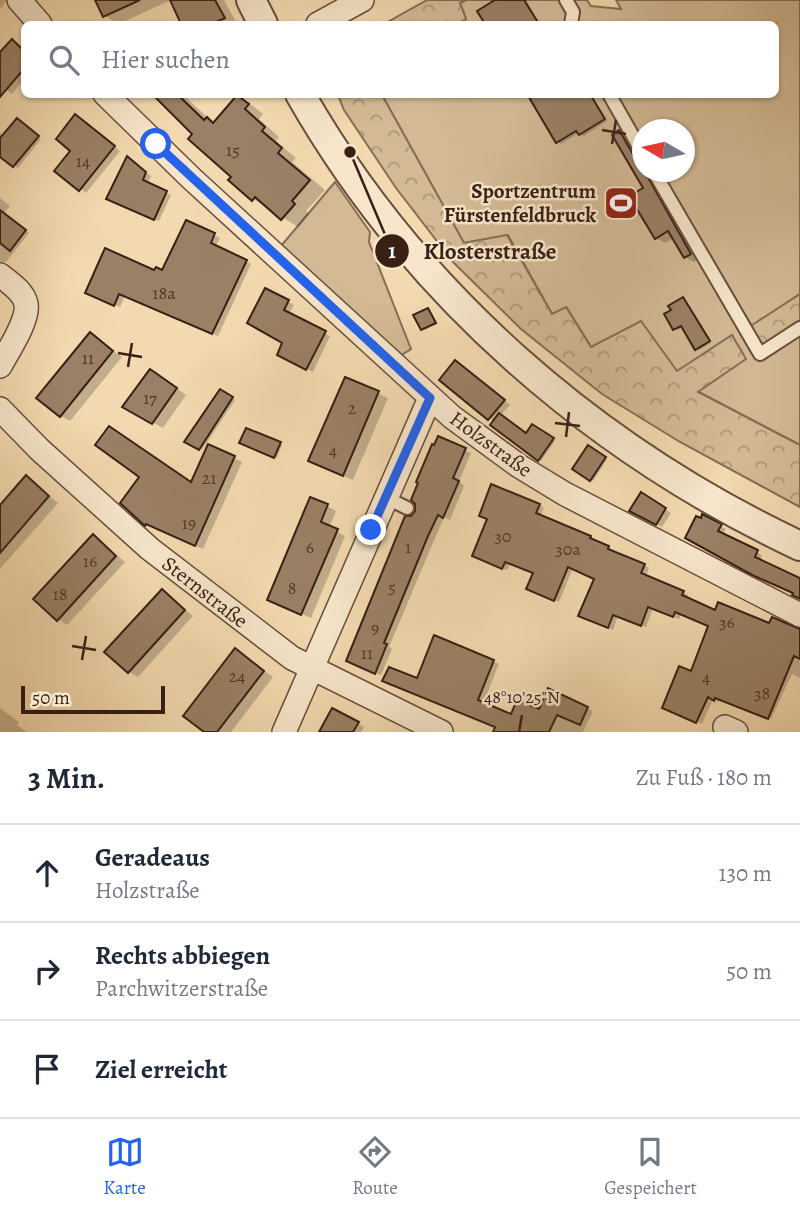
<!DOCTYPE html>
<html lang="de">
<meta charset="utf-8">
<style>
:root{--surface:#fff;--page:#f6f6f7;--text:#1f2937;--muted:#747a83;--line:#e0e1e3;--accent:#2563eb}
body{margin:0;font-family:Alegreya,serif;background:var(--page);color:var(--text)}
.compass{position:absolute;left:632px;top:119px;width:63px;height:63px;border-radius:50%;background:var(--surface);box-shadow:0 2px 5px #0004;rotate:279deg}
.scale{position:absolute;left:21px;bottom:18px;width:144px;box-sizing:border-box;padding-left:7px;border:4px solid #392015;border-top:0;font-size:19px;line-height:24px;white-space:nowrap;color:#392015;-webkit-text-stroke:5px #f7e6cb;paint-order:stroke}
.stop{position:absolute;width:21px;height:21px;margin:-16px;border:5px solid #2563eb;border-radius:50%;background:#fff}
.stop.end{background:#2563eb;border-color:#fff;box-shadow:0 2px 7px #0008}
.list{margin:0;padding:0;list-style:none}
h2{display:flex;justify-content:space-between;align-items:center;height:91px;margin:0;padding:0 28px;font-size:30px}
h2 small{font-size:23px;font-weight:400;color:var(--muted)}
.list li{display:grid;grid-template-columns:46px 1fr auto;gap:21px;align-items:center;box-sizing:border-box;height:98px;padding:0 28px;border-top:2px solid var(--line)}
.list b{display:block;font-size:26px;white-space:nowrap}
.list p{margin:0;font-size:23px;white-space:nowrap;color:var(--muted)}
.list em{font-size:23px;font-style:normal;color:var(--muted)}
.icon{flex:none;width:38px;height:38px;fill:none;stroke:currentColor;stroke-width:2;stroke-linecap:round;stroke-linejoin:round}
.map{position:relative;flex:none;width:800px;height:732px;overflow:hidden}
.search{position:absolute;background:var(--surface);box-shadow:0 2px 5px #0004;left:21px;right:21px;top:21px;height:77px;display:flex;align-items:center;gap:18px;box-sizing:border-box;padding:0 24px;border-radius:10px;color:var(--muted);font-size:26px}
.sheet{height:385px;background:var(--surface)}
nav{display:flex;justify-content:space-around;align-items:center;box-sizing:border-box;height:98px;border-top:2px solid var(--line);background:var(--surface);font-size:19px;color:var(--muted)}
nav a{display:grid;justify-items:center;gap:4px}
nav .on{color:var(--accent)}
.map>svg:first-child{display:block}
</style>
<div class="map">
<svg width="800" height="732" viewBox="0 0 800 732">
<defs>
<pattern id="forest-crowns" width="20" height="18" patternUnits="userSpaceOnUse" patternTransform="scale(1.75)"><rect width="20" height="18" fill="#d3ba95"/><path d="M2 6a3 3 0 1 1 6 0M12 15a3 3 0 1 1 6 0" fill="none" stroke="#ac9778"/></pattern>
</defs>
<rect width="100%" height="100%" fill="#f3d9af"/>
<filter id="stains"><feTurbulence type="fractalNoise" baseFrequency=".00286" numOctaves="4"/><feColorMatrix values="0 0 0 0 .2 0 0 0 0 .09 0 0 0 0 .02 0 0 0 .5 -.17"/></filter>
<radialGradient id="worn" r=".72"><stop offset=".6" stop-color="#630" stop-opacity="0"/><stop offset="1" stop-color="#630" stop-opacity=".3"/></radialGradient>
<g fill="#d3ba95" stroke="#866d55" stroke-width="2" fill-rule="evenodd">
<path d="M466 0H587L591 6 621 9 616 0H800V294L749 328 800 323V445L697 391 676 371 591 347 567 308 552 314 508 235 464 243 382 95 776 94V24H457L466 18 460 3ZM642 130H684V172H642Z"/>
<path d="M335 182 370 232 369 242 411 349 400 356 281 246Z"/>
</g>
<g fill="url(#forest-crowns)" stroke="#866d55" stroke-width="2">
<path d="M427 0H466L460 3 466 19 457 24H384Z"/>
<path d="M338 95H382L464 243 507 235 552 314 566 307 591 347 641 321 677 371 732 335 746 359 698 392 800 445V507L680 442 602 394 521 329 453 262 396 188 344 110Z"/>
<path d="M800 294V323L760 349 749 327Z"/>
</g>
<g fill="#0003">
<path d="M0 0H6L2 8 0 7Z"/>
<path d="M97 0H171L119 24 105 16Z"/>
<path d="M172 0H224L237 24H183Z"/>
<path d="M499 0H526L540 24H487L480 11Z"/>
<path d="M12 42 24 51V79L12 94 0 85V55Z"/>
<path d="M155 94H182L215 124 238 97 253 106 263 114 259 119 279 137 276 141 296 158 292 162 325 190 306 211 309 214 298 227 253 199 195 133Z"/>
<path d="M529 94H591L607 121 584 136 579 133 561 144 557 141Z"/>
<path d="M82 120 120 151 86 193 57 171 73 151Z"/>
<path d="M20 122 41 139 18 168 2 156 0 159V133L4 136Z"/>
<path d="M619 132 628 137 642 162V172H656L699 259 694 262 685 257 674 238 665 243 656 238 645 188Z"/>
<path d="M133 162 151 176 147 184 171 195 159 221 114 201Z"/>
<path d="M0 198 10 206 3 214 29 233 6 262 0 263V245L4 240 0 237Z"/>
<path d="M187 222 220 238 215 247 251 264 218 336 125 296 120 307 93 295 163 272Z"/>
<path d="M266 290 294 305 289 314 330 336 313 372 279 354 284 342Z"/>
<path d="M683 299 711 343 699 350 684 327 677 330 674 329Z"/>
<path d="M428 310 437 324 425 330 422 329Z"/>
<path d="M90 334 122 357 70 421 61 416Z"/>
<path d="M462 366 510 405 501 415 527 435 533 426 555 441 541 461 493 425 495 422 441 380Z"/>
<path d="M160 376 186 395 163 428 125 407Z"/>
<path d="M346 379 388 398 353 480 320 466Z"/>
<path d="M221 391 235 400 202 450 187 441Z"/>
<path d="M247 430 282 445 277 458 242 443Z"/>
<path d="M439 438 471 453 459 481 464 486 450 520 444 517 389 647 392 649 381 675 354 664 412 517 417 512Z"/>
<path d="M209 446 242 462 203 549 146 524 192 484Z"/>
<path d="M588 447 607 459 593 481 574 468Z"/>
<path d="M26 477 58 503 0 569V507Z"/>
<path d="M642 494 671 513 662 527 632 511Z"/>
<path d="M539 505 544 508 540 516 590 537 594 542 614 550 613 552 644 565 649 568 646 577 683 592 688 595 687 599 716 612 800 630V678L792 674 771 719 720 699 719 702 713 699 702 724 664 707 692 673 710 626 681 614 679 619 653 608 646 627 618 616 613 630 586 618 596 579 573 568 559 602 533 591 535 573 510 564 507 570 479 558Z"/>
<path d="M327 506 336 511 329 528 345 536 311 618 278 604Z"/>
<path d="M703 517 726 529 723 535 762 555 759 561 800 580V598L702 520Z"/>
<path d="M93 536 125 562 67 625 58 619Z"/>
<path d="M162 591 193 616 138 677 129 672Z"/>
<path d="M435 637 499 664 483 704 512 717 540 711 549 691 593 711 583 732H496L497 727 418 681Z"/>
<path d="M235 650 273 677 231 732H207L185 715Z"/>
<path d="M0 708 19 722 17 725 27 732H0Z"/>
<path d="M332 710 364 727 361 732H321Z"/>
</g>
<g fill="#9a8065" stroke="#392015" stroke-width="2">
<path d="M95 0H140L103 17Z"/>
<path d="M170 0H215L225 18 212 24H181Z"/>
<path d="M495 0H524L539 24H485L477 11Z"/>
<path d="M12 39 24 51V69L0 97V52Z"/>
<path d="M152 94H177L204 120 207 117 213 123 237 95 249 104 245 109 265 127 262 131 282 148 278 153 310 180 292 201 295 204 281 220 255 197 252 201 228 180 231 177 188 139 192 134Z"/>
<path d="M527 94H590L605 119 579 135 576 131 556 143Z"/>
<path d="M75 114 115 146 79 191 54 171 70 151 56 139Z"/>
<path d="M17 118 39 136 13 167 0 157V138Z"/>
<path d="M619 130 634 156 642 161V172H645L691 254 684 258 668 231 655 239 629 196 643 188 612 135Z"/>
<path d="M127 156 146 172 143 180 167 191 154 220 106 199Z"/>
<path d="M0 210 26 230 10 251 0 243Z"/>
<path d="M186 220 215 233 211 243 247 260 212 334 119 294 114 306 85 293 105 248 154 270 156 267 162 270Z"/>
<path d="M265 288 289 300 284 310 326 331 306 370 277 355 282 343 247 323Z"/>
<path d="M683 297 710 341 695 350 681 326 673 330 664 314 671 310 668 306Z"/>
<path d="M428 308 436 323 421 330 413 315Z"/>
<path d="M90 332 113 351 60 417 36 398Z"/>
<path d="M455 360 505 400 488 420 439 380Z"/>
<path d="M150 369 177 388 152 424 122 407Z"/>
<path d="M345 377 379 391 343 476 308 461Z"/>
<path d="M220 389 233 397 199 450 184 442Z"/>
<path d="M499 413 526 433 532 424 554 438 538 461 490 425Z"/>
<path d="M109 426 191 482 208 444 235 456 195 546 146 524 145 526 120 503 139 477 95 445Z"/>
<path d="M246 428 281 442 274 458 239 443Z"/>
<path d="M438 436 466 448 453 478 459 481 443 518 438 515 428 536 384 643 387 644 375 674 346 661 405 516H411L415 511V504L411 500 418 483 416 482 432 444 434 445Z"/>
<path d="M588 445 606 457 590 481 572 469Z"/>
<path d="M26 475 49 496 0 553V505Z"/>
<path d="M491 484 540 504 536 513 591 536 590 538 609 546 608 549 645 564 641 573 684 591 682 595 715 610 718 602 769 623 772 617 800 629V659L794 656 768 719 715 698 714 701 708 697 696 723 662 708 679 666 691 671 708 626 675 612 673 617 648 607 641 626 613 615 608 628 578 616 594 579 568 567 554 601 526 589 533 573 505 562 502 569 472 556 487 519 479 516Z"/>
<path d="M641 492 666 508 656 525 629 511Z"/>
<path d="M310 497 328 504 321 522 338 529 301 615 267 600Z"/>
<path d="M702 514 722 524 718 531 758 550 755 557 800 578V599L792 595 793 593 752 575 685 538 696 516 701 518Z"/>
<path d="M93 534 116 556 57 621 33 599Z"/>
<path d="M162 589 185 610 128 673 104 652Z"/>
<path d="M434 635 494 660 478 700 511 714 517 700 539 709 548 688 588 707 580 725 557 715 549 732H493L495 727 382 681 389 667 417 678Z"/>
<path d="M235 648 264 671 217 732H204L183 716Z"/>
<path d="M332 708 359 722 353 732H319Z"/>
</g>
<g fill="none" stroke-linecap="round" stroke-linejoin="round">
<g stroke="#684e3c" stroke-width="16">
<g id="service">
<path d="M566 0 573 12 571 24"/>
<path d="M609 94 642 152"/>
<path d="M654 172 760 354 800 328"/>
<path d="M385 497 407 508"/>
</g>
</g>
<g stroke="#684e3c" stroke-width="26">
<g id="minor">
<path d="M19 0 40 24"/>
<path d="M318 24 362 0"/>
<path d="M105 94 191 178 452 417 519 466 565 494 800 615"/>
<path d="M0 275C9 282 24 292 26 304 29 320 8 351 0 366"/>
<path d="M0 409 40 450 150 549 292 658 441 732"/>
<path d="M725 727 736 732"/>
<path d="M284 732 430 398"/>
</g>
</g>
<g stroke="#684e3c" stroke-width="32">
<g id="tertiary">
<path d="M251 0 263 24"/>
<path d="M300 94C414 294 594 449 800 546"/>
</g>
</g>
<use href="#service" stroke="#f7e6cb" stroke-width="12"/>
<use href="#minor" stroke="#f7e6cb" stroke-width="23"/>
<use href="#tertiary" stroke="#f7e6cb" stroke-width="28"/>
</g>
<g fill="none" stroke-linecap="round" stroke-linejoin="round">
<path stroke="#2563eb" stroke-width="9" d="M156 144 430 398 371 530"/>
</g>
<path fill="none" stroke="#392015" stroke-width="2.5" d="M602 130 626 134M612 144 616 120M118 353 142 357M128 367 132 343M555 423 580 426M566 437 569 412M72 646 96 650M82 660 86 636M519 732 522 715"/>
<defs>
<g id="stadium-square" transform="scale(1.75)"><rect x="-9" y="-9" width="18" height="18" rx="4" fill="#8f2418" stroke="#f7e6cb"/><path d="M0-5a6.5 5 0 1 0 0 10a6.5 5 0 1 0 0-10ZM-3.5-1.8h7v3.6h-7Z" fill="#fff"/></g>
</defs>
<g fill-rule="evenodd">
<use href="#stadium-square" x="621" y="203"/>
</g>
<g text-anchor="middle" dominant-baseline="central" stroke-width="5" stroke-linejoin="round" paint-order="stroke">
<g font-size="18" fill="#513829">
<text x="233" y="150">15</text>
<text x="83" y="161">14</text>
<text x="164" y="293">18a</text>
<text x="88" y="358">11</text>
<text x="150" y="398">17</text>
<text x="352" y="408">2</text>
<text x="333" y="450">4</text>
<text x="209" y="478">21</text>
<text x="189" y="523">19</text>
<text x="503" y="536">30</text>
<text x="310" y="547">6</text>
<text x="408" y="547">1</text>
<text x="568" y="549">30a</text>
<text x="90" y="561">16</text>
<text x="392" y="587">5</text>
<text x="292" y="588">8</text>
<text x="60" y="594">18</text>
<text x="727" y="622">36</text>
<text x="375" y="628">9</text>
<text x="367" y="653">11</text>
<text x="237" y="676">24</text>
<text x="706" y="677">4</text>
<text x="762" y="693">38</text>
</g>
<g font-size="21" font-weight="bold" fill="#392015" stroke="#f7e6cb" text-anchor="end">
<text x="596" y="191">Sportzentrum<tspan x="596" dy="24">Fürstenfeldbruck</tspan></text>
</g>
<g font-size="21" fill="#392015" stroke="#f7e6cb">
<text transform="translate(491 444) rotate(36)">Holzstraße</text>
<text transform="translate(205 592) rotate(38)">Sternstraße</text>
</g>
</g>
<g font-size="18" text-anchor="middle" fill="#392015" stroke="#f7e6cb" stroke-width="5" stroke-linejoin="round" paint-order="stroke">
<text x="522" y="703">48°10'25"N</text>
</g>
<path fill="none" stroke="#392015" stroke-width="2.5" d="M350 152L392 251"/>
<g fill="#392015" stroke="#f7e6cb" stroke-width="2.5">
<circle cx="350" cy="152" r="7"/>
<circle cx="392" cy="251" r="18"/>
</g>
<g font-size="21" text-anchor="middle" font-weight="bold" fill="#fff">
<text x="392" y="258">1</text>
</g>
<g font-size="23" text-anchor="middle" font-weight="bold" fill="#392015" stroke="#f7e6cb" stroke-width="5" stroke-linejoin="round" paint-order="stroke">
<text x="490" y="259">Klosterstraße</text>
</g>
<rect width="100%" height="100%" filter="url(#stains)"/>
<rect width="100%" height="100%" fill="url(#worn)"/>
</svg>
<svg class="compass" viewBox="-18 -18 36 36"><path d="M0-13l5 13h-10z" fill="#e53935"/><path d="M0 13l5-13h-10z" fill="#747a83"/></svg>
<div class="scale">50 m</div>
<div class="stop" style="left:156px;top:144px"></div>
<div class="stop end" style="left:371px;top:530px"></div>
<div class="search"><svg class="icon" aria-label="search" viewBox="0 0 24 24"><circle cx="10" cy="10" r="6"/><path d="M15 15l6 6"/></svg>Hier suchen</div>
</div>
<section class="sheet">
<h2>3 Min.<small>Zu Fuß · 180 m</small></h2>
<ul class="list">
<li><svg class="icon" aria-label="ahead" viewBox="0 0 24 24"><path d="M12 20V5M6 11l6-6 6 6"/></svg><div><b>Geradeaus</b><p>Holzstraße</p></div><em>130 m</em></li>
<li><svg class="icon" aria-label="right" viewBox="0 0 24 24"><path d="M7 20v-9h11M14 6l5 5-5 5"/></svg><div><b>Rechts abbiegen</b><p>Parchwitzerstraße</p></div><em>50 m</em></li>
<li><svg class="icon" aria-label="arrive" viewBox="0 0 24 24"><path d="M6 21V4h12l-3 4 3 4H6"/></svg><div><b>Ziel erreicht</b></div></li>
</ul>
</section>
<nav>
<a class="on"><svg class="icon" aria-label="map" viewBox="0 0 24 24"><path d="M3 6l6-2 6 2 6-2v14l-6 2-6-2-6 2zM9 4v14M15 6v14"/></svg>Karte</a>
<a><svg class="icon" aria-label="directions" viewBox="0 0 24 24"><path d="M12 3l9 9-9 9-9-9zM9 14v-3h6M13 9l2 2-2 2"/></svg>Route</a>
<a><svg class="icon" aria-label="saved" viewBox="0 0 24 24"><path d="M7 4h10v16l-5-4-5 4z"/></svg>Gespeichert</a>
</nav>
